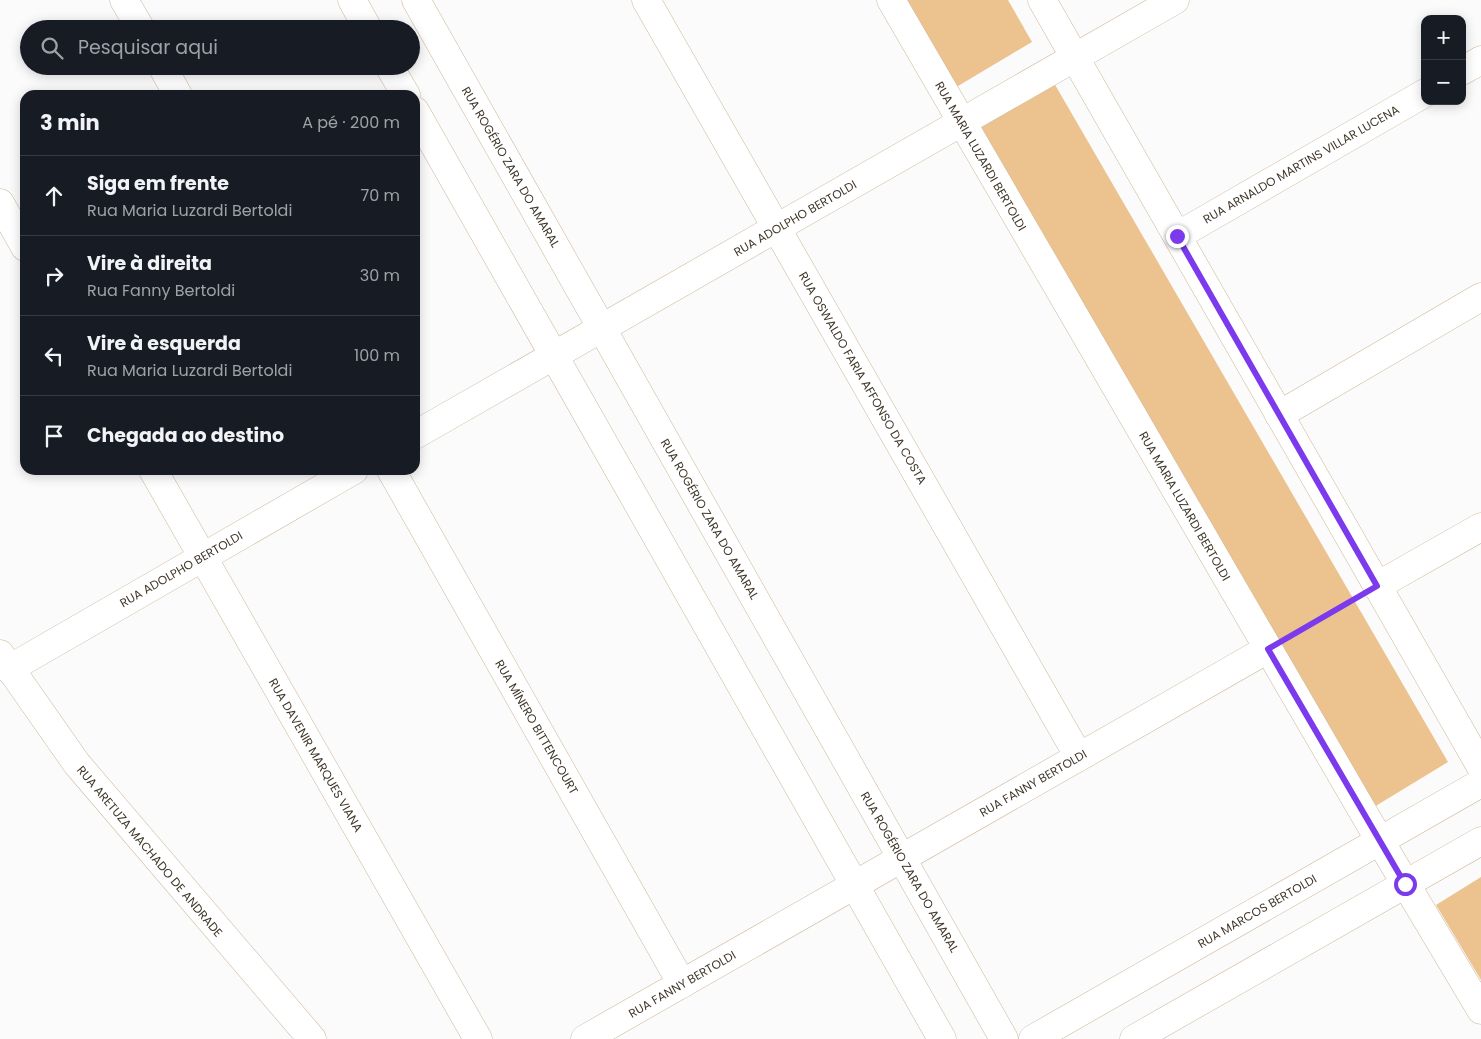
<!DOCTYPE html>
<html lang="pt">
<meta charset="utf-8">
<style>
:root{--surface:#171b24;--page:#20242c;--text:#f1f3f6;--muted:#9ea1a6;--line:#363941}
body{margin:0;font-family:Poppins,sans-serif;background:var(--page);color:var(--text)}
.controls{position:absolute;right:15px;top:15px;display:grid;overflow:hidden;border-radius:10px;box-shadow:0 2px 12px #0003}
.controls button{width:45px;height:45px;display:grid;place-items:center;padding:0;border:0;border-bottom:1px solid var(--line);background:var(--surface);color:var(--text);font:25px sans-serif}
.stop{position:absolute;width:15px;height:15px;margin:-11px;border:4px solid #7c3aed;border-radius:50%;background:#fff}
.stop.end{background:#7c3aed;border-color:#fff;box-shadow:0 1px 5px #0008}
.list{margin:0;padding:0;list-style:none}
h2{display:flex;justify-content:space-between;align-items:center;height:65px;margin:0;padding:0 20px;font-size:21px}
h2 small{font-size:16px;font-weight:400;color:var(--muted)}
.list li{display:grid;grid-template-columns:32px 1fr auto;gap:15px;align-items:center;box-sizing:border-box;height:80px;padding:0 20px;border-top:1px solid var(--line)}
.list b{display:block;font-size:19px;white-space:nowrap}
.list p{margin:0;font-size:16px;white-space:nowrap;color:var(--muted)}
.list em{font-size:16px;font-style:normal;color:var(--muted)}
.icon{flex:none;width:28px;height:28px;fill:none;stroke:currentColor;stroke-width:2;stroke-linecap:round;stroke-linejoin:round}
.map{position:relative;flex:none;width:1481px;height:1039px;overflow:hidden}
.search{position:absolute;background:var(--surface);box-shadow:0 2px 12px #0003;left:20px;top:20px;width:400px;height:55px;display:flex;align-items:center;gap:12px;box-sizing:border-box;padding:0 18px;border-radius:28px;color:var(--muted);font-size:19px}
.panel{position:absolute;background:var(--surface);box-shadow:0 2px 12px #0003;left:20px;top:90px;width:400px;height:385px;border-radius:15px}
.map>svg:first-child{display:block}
</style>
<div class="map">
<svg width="1481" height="1039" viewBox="0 0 1481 1039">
<rect width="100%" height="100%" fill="#fbfbfb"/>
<g fill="#ecc38f">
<path d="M897 0H1008L1032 42 948 92Z"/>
<path d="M1054 83 1448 762 1374 807 977 127Z"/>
<path d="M1481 877V980L1436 905Z"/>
</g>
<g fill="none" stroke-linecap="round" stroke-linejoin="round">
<g stroke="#ceb79a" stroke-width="29">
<g id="minor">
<path d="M124 0 141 29"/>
<path d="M352 0 368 29"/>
<path d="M416 0 1004 1039"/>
<path d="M646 0 1079 757"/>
<path d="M891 0 1380 841 1481 1010"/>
<path d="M1042 0 1481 767"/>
<path d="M162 66 178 95"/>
<path d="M389 66 406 95"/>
<path d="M1462 71 1481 60"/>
<path d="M415 111 942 1039"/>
<path d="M0 203 25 247"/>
<path d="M1177 236 1425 93"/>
<path d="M1279 415 1481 297"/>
<path d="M415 435 1175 0"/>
<path d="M153 470 478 1039"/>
<path d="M391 470 682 984"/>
<path d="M1377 586 1481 527"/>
<path d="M0 654 77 764 312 1039"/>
<path d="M9 669 354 470"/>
<path d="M585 1039 1268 649"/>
<path d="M1033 1039 1481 783"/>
<path d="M1134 1039 1481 841"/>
</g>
</g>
<path stroke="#959089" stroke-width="3" stroke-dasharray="4 4" stroke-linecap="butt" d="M1290 636 1354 599"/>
<use href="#minor" stroke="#fff" stroke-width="28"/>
</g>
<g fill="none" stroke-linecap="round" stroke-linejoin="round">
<path stroke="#7c3aed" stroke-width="6" d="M1177 236 1377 586 1268 649 1405 884"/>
</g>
<g text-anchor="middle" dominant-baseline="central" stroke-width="5" stroke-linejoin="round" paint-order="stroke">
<g font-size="12" fill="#42382c" stroke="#fff">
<text transform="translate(981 156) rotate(60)">RUA MARIA LUZARDI BERTOLDI</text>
<text transform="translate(1301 164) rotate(-30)">RUA ARNALDO MARTINS VILLAR LUCENA</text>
<text transform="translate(511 167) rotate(60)">RUA ROGÉRIO ZARA DO AMARAL</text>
<text transform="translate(795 218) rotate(-30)">RUA ADOLPHO BERTOLDI</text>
<text transform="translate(863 378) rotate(60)">RUA OSWALDO FARIA AFFONSO DA COSTA</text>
<text transform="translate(1185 506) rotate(60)">RUA MARIA LUZARDI BERTOLDI</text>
<text transform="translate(710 519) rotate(60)">RUA ROGÉRIO ZARA DO AMARAL</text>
<text transform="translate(181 569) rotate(-30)">RUA ADOLPHO BERTOLDI</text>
<text transform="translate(537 727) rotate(60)">RUA MÍNERO BITTENCOURT</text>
<text transform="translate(316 755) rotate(60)">RUA DAVENIR MARQUES VIANA</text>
<text transform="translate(1033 783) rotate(-30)">RUA FANNY BERTOLDI</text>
<text transform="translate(150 851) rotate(50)">RUA ARETUZA MACHADO DE ANDRADE</text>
<text transform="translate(910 872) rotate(60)">RUA ROGÉRIO ZARA DO AMARAL</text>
<text transform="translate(1257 911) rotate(-30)">RUA MARCOS BERTOLDI</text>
<text transform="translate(682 984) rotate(-30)">RUA FANNY BERTOLDI</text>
</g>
</g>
</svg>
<div class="controls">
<button>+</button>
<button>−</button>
</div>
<div class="stop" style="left:1405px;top:884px"></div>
<div class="stop end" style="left:1177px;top:236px"></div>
<div class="search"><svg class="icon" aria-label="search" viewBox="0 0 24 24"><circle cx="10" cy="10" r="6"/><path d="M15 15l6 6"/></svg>Pesquisar aqui</div>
<section class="panel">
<h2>3 min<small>A pé · 200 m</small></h2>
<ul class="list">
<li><svg class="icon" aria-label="ahead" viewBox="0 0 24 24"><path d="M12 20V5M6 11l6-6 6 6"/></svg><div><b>Siga em frente</b><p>Rua Maria Luzardi Bertoldi</p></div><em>70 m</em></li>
<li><svg class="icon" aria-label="right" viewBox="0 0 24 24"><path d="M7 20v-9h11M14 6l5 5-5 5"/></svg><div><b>Vire à direita</b><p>Rua Fanny Bertoldi</p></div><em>30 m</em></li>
<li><svg class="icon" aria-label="left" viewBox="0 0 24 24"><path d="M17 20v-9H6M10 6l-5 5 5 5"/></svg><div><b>Vire à esquerda</b><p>Rua Maria Luzardi Bertoldi</p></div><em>100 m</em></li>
<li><svg class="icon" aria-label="arrive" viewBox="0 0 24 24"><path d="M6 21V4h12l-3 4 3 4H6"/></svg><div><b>Chegada ao destino</b></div></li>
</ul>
</section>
</div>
